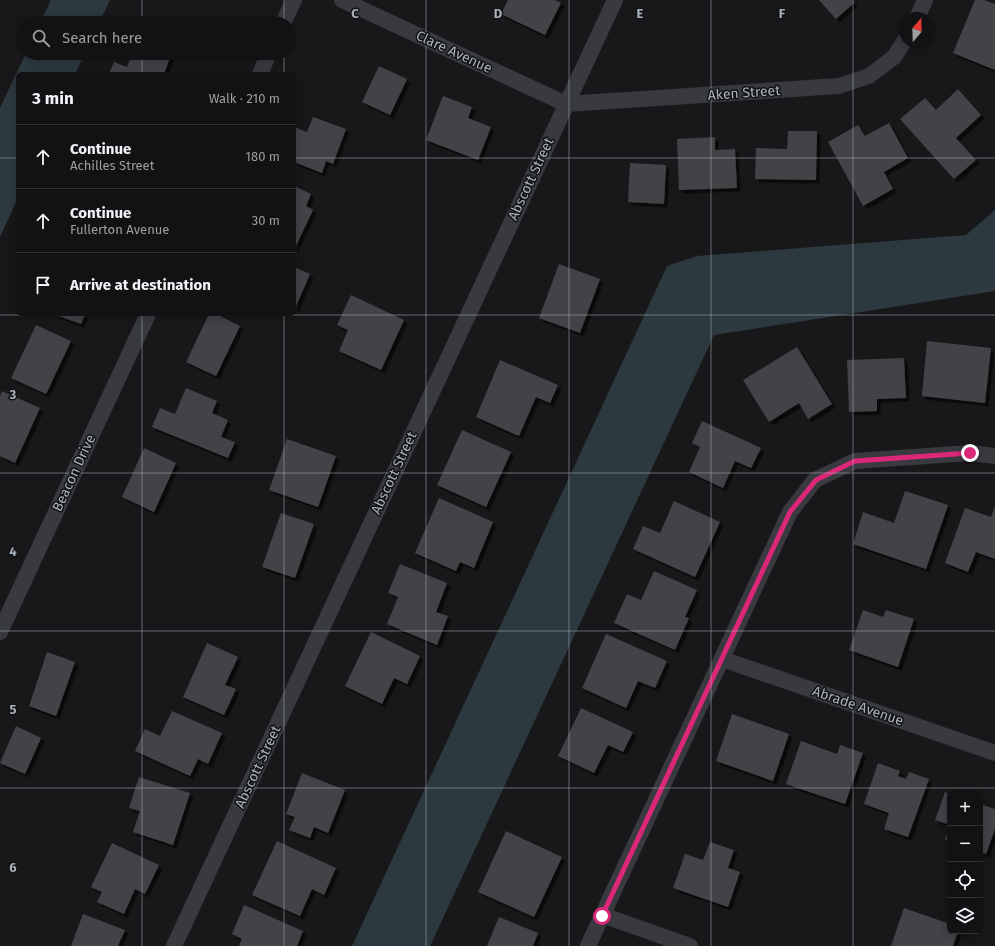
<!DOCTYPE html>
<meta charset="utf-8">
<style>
:root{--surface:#121214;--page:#1f2022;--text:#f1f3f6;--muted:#9c9ea0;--line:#313234}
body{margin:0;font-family:"Fira Sans",sans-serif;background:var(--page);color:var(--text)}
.controls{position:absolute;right:12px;bottom:12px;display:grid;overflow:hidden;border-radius:6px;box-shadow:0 2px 10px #0003}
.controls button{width:36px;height:36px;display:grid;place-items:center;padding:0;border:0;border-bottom:1px solid var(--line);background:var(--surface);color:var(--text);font:20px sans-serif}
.compass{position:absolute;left:899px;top:12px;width:36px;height:36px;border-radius:50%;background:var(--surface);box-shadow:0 2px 10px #0003;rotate:19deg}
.stop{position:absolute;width:12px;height:12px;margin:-9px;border:3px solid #db2777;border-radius:50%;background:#fff}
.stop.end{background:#db2777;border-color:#fff;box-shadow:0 1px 4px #0008}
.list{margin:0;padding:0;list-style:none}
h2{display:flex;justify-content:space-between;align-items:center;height:52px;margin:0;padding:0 16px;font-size:17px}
h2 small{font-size:13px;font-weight:400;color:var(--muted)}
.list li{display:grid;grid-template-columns:26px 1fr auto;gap:12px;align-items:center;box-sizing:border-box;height:64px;padding:0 16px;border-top:1px solid var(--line)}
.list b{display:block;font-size:15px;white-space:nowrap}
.list p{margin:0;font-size:13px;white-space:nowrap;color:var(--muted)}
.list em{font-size:13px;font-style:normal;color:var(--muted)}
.icon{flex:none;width:22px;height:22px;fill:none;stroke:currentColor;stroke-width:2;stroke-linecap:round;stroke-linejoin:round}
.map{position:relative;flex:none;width:995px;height:946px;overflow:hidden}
.search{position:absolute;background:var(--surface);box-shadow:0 2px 10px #0003;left:16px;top:16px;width:280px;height:44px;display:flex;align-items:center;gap:10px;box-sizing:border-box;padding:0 14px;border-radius:22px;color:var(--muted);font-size:15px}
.panel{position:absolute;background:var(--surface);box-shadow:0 2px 10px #0003;left:16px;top:72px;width:280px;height:244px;border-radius:6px}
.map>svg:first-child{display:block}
</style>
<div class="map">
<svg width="995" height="946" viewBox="0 0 995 946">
<defs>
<filter id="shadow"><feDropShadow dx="3.5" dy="3.5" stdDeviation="0" flood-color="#0009"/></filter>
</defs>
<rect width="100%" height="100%" fill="#18181a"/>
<g fill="#2c393f">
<path d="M51 0H110L99 23H40Z"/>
<path d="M26 53H85L75 74H18V198L0 237V108Z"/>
<path d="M995 210V291L714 335 430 946H352L667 266 697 256 966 235Z"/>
</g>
<g fill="#424347" filter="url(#shadow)">
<path d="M508 0H555L561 3 545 35 501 14Z"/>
<path d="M819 0H852L854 3 836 19Z"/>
<path d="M975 0H984L995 4V70L953 53Z"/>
<path d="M132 53H164L171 55 164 74H109L114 62 127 67Z"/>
<path d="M379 66 407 79 390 115 362 102Z"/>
<path d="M958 89 981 115 956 138 976 160 954 179 900 119 925 98 936 110Z"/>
<path d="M443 96 472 107 468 118 491 127 478 160 426 140Z"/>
<path d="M313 117 346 129 333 164 326 161 322 173 294 162V127L307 132Z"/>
<path d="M889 123 908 158 884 172 893 189 863 206 828 142 858 125 865 136Z"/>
<path d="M788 131H817L816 180 755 179 756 148 787 149Z"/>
<path d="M715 137V150L735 149 737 188 679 190 677 139Z"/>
<path d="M630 163 666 165 664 204 628 202Z"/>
<path d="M294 186 311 194 306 206 313 210 294 250Z"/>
<path d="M559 264 600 279 580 333 539 318Z"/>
<path d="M294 267 310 274 294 311Z"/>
<path d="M351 295 404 320 381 370 339 351 348 330 337 325Z"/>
<path d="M53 314H85L81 324Z"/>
<path d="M209 314H216L240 326 216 376 186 362Z"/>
<path d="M36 325 71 341 46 394 11 378Z"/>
<path d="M927 341 991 348 985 403 922 396Z"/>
<path d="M797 347 832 404 808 419 799 403 769 422 743 380Z"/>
<path d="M904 358 906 398 877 399V411L849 412 847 360Z"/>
<path d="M500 360 558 385 550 403 536 397 519 436 476 417Z"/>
<path d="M186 388 217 401 212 413 228 420 221 437 235 442 228 458 152 427 160 408 175 414Z"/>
<path d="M2 391 40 408 15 463 0 456V396Z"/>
<path d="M702 421 761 448 751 468 735 461 723 488 689 472 700 447 692 443Z"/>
<path d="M462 430 511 452 486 507 437 485Z"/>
<path d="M287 439 336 456 318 507 269 490Z"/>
<path d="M144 448 176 463 154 512 122 497Z"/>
<path d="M905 491 948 505 926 569 853 544 863 512 894 523Z"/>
<path d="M439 498 493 522 474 568 460 562 456 571 415 553Z"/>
<path d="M674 501 720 522 695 577 633 549 643 526 660 533Z"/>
<path d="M995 506V559L976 552 968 572 945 563 965 508 991 517Z"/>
<path d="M281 513 314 524 295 578 262 567Z"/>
<path d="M400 564 447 583 436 612 448 616 437 645 387 624 398 597 388 593Z"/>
<path d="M654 571 697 590 685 617 689 618 675 650 614 623 627 594 641 600Z"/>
<path d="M863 610 883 617 886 610 914 619 898 667 849 650Z"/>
<path d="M371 632 420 656 407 684 394 678 382 704 345 686Z"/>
<path d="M606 634 667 661 655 688 638 681 626 708 582 688Z"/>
<path d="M207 643 238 657 225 685 236 689 224 715 183 697Z"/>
<path d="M47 652 75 662 56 716 29 706Z"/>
<path d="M581 708 633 732 623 752 608 745 594 773 558 756Z"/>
<path d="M172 711 222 733 208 764 198 759 190 776 135 751 145 729 160 736Z"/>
<path d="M732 714 789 734 773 781 716 761Z"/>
<path d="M16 726 41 738 25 774 0 763Z"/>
<path d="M801 741 837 754 840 745 863 753 845 804 786 784Z"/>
<path d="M878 763 900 771 898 776 906 779 909 772 929 779 908 837 884 829 889 813 864 804Z"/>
<path d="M302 773 345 790 328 833 314 827 310 838 289 830 295 817 286 814Z"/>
<path d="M139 777 190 793 173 845 133 832 140 811 129 808Z"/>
<path d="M945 792 950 794V842L945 840 950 825 935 820Z"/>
<path d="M980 804 995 809V829L986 854 980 852Z"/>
<path d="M506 831 562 857 534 917 478 892Z"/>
<path d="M277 841 336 868 324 895 312 889 300 916 252 895Z"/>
<path d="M710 842 734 850 728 868 740 872 728 907 673 888 685 854 703 860Z"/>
<path d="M112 843 159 865 145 894 135 889 124 914 97 902 102 892 91 887Z"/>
<path d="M244 905 303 931 297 946H239L242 939 232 934Z"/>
<path d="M904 908 950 924V931H958L953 946H891Z"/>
<path d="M83 914 125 930 118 946H71Z"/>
<path d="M499 917 538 933 533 946H487Z"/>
</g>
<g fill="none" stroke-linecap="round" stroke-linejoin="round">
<g stroke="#383a3f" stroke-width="16">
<path d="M342 0 566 104 839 86 869 76 894 57 905 40"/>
<path d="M917 18 925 0"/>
<path d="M283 23 294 0"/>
<path d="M260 74 269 53"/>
<path d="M0 632 148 314"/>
<path d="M722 659 995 753"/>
<path d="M602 915 690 946"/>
<path d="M174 946 615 0"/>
<path d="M588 946 790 512 815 480 855 461 970 453 995 456"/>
</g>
</g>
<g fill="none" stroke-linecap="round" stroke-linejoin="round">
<path stroke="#db2777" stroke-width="5" d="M602 916 790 512 816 480 855 461 970 453"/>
</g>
<path fill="none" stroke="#a9b1bb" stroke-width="1" stroke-opacity="0.55" d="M142 0V23M284 0V23M426 0V946M569 0V946M711 0V946M853 0V946M142 53V74M284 53V74M0 158H18M294 158H995M142 314V946M284 314V946M0 315H995M0 473H995M0 631H995M0 788H995"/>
<g text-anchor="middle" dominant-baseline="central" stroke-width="3" stroke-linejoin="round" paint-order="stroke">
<g font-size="14" fill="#a9b1bb" stroke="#131315">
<text transform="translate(454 52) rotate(25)">Clare Avenue</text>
<text transform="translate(744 93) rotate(-4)">Aken Street</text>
<text transform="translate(531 179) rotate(-65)">Abscott Street</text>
<text transform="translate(74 473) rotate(-65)">Beacon Drive</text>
<text transform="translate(394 473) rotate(-65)">Abscott Street</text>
<text transform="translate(858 706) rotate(19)">Abrade Avenue</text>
<text transform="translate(258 767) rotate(-65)">Abscott Street</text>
</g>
</g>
<g font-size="13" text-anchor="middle" font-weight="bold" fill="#a9b1bb" stroke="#131315" stroke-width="3" stroke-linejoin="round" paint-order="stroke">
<text x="355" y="18">C</text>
<text x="498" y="18">D</text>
<text x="640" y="18">E</text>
<text x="782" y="18">F</text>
<text x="13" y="399">3</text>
<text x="13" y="556">4</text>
<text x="13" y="714">5</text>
<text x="13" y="872">6</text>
</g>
</svg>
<div class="controls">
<button>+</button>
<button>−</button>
<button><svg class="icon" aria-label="locate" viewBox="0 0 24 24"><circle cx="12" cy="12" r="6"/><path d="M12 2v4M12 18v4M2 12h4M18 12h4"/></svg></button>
<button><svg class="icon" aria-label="layers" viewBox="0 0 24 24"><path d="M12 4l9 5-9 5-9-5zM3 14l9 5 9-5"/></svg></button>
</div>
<svg class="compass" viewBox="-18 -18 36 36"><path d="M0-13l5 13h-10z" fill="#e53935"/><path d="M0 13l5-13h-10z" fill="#9c9ea0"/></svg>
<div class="stop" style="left:602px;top:916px"></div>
<div class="stop end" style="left:970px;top:453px"></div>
<div class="search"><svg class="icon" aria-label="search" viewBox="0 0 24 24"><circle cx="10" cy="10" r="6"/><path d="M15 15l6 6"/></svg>Search here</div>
<section class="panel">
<h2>3 min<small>Walk · 210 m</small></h2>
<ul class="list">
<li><svg class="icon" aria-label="ahead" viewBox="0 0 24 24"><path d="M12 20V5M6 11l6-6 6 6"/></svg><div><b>Continue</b><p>Achilles Street</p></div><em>180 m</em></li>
<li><svg class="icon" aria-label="ahead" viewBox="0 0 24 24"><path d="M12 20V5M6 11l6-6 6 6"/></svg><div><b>Continue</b><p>Fullerton Avenue</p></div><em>30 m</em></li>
<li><svg class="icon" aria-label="arrive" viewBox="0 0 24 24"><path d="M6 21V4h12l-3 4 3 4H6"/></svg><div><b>Arrive at destination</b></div></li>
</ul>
</section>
</div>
